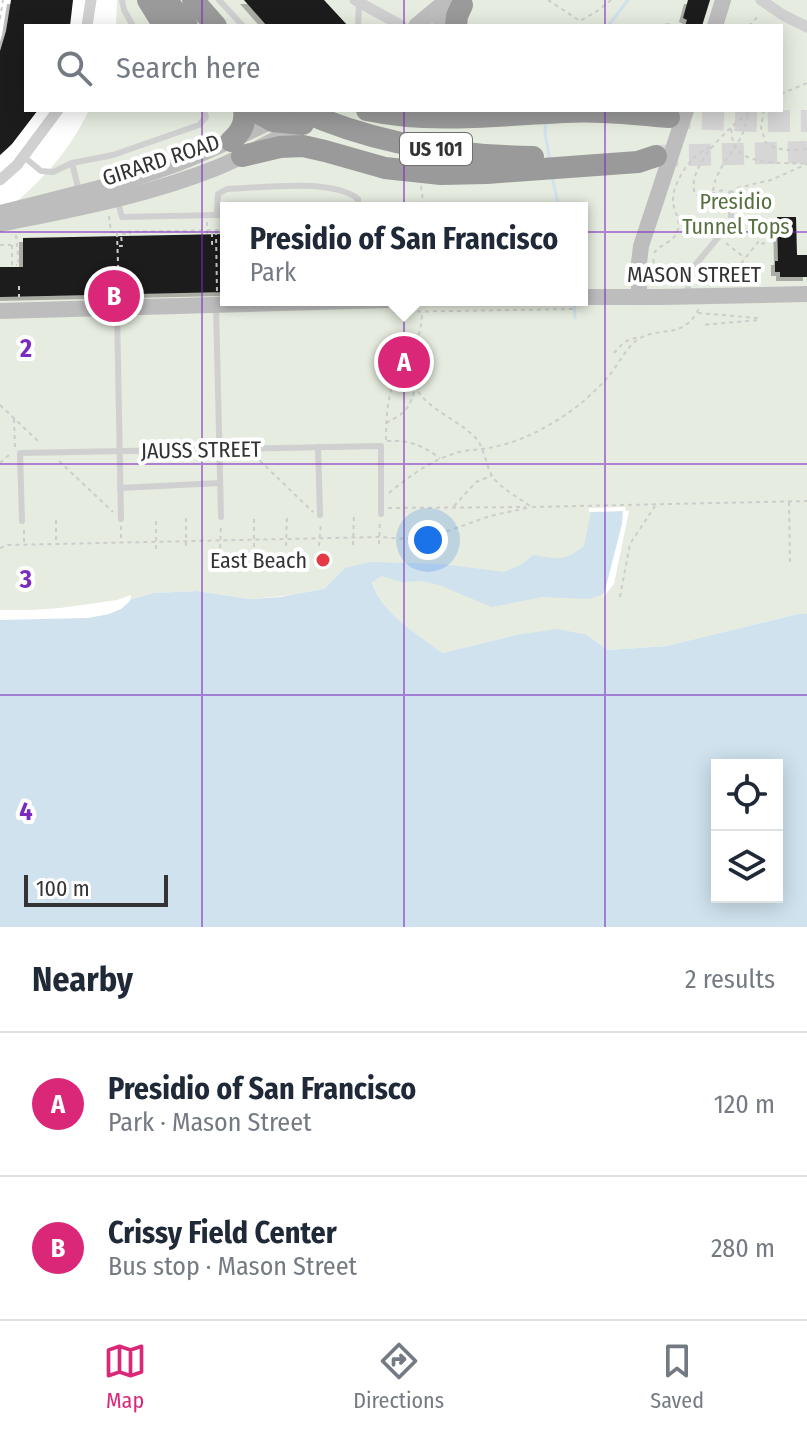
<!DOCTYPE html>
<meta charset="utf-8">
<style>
:root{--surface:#fff;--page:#f6f6f7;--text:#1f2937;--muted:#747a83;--line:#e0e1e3;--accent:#db2777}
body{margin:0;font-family:"Fira Sans Condensed",sans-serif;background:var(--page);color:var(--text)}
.controls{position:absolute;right:24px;bottom:24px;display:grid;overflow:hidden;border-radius:0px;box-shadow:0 4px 20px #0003}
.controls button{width:72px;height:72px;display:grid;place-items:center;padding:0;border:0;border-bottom:2px solid var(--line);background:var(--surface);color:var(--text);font:40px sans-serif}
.scale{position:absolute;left:24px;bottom:20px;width:144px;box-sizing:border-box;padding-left:8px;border:4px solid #333;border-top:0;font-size:22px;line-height:28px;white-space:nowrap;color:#333;-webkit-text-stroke:6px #fff;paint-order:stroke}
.you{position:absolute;left:428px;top:540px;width:28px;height:28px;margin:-20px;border:6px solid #fff;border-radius:50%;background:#1a73e8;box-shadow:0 0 0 12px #1a73e833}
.badge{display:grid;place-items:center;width:52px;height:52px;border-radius:50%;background:var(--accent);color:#fff;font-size:26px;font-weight:700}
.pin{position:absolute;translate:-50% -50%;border:4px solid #fff;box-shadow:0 2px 8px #0006}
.popup{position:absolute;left:220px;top:202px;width:368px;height:104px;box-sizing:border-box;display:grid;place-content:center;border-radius:0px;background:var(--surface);filter:drop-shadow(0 2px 6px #0005);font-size:26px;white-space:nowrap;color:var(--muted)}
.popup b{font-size:30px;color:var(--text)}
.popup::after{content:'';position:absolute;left:50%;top:100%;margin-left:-16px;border:16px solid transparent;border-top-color:var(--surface)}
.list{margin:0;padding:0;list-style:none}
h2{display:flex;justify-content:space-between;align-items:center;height:104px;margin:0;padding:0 32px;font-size:34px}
h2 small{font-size:26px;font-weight:400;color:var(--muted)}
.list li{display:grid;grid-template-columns:52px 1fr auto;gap:24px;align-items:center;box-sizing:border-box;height:144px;padding:0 32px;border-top:2px solid var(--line)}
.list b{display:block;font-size:30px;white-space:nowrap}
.list p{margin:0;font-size:26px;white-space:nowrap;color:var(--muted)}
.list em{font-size:26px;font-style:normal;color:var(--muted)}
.icon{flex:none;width:44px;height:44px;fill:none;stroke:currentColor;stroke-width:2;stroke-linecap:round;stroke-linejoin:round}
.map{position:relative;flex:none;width:807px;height:927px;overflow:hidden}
.search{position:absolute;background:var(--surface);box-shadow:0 4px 20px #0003;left:24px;right:24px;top:24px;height:88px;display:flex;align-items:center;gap:20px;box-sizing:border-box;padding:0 28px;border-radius:0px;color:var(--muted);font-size:30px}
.sheet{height:392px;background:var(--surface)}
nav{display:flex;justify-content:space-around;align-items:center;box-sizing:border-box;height:112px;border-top:2px solid var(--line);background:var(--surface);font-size:22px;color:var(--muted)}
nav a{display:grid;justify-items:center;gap:4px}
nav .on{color:var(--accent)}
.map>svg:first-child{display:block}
</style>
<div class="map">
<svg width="807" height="927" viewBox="0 0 807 927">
<defs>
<filter id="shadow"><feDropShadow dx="-4" dy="4" stdDeviation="0" flood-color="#0004"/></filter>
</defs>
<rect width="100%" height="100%" fill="#fff"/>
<path fill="#e6ecdf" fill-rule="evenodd" d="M117 0H807V614H798L668 646 608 650 587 635H516L442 653C415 633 382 614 372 581L345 568 324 589 294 595 250 599 197 591 154 593 98 608 0 613V214C38 187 69 152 89 110H781V26H116ZM226 208H582V300H226Z"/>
<path fill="#cfe2ee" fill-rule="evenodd" d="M625 511 611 583 601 595 589 599 542 597 492 607 439 585 422 581 401 582 382 576 372 582C382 614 416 633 442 653L516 635 557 629 587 635 608 650 667 646 798 614H807V927H0V614L60 612 121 602 154 593 197 591 250 599 281 597 324 589 345 568 371 562 442 564 504 572 521 565 533 555C558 559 564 562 584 546L591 512ZM717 765H777V897H717Z"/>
<g fill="#fff">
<path d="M625 507 626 511H629L614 584 603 598 622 524 623 511 589 512V508Z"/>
<path d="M131 595 130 601 121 609 109 614 88 618 0 620V610H32L60 608 117 600Z"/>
</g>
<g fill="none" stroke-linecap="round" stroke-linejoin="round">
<g stroke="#cfe2ee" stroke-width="3">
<path d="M608 26 628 0"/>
<path d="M546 121 545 133 550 161"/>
<path d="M552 176 559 208"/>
<path d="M574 300 575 318"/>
</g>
</g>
<g fill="#1a1a1a" filter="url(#shadow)">
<path d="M11 0H73L70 26H26V110H38L12 144 0 155V51L6 31Z"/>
<path d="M244 0H324L348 26H267Z"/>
<path d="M688 0H710L702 26H685L687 20 683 18Z"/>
<path d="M777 217H796L797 255H807V277H780V272H775V261H778Z"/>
<path d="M226 234V292L0 297V267H23V238Z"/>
</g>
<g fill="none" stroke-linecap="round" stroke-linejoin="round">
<g stroke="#d6d6d6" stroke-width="22" stroke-dasharray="22 11" stroke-linecap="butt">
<path d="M669 117 757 121H807"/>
<path d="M656 156 807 152"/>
</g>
<g stroke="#cdcdcd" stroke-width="2" stroke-dasharray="4 4" stroke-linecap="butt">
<path d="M548 0 580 21 599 10 611 0"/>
<path d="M0 19 3 0"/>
<path d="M749 26 760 14"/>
<path d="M781 94 807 83"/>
<path d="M764 110 761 128 766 143C779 151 792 151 807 149"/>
<path d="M731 129C732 135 732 142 736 148 749 166 786 162 806 164"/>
<path d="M421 186 424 208"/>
<path d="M737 188 771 180 807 164"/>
<path d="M723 190 701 197 695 194C685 166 732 124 753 110"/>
<path d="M713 191C717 160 746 145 747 115"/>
<path d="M109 216 111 232 226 230"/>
<path d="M207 222V233H212V244H215"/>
<path d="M216 231 217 293"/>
<path d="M117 233 119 294"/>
<path d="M16 235 19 267"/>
<path d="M726 243 745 258"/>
<path d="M0 245H11"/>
<path d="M12 245V265H17"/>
<path d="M119 246H122L121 234H130V231"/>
<path d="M654 253C660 244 673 243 677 232 682 222 674 212 673 202 672 182 692 153 711 147"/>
<path d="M653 259C655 271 667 273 671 285"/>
<path d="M726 282 759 241 763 244 770 236"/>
<path d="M19 286V297"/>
<path d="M393 312 575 309"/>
<path d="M698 313 757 318 759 320 702 325"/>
<path d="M412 353C403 403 446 410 474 436 486 448 485 468 495 480 504 490 519 498 530 506"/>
<path d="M614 353C621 345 628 337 639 338"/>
<path d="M0 405 40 443"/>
<path d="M14 419 15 448"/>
<path d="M386 423C407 412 409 409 416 386"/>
<path d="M386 440C386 419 387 397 396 377 408 353 421 343 422 314"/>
<path d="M387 441C410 440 421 445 440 458"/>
<path d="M254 455 313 512"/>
<path d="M59 461 113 512"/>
<path d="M0 463 11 453"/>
<path d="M389 493C412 474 434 458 463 451 469 450 475 450 481 449 499 447 518 441 534 433 561 420 587 401 607 378 617 367 625 349 637 340 659 325 684 341 699 308"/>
<path d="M789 502 790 563"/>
<path d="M454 506 476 482 491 476"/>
<path d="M532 507 807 501"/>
<path d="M388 508 526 507"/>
<path d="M186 518V548"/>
<path d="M56 520V543"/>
<path d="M121 526V543"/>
<path d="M24 530V544"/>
<path d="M379 544 380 521"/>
<path d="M353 545 354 514"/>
<path d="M286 546 287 516"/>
<path d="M319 546 321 523"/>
<path d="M254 547V516"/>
<path d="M0 548 8 545 379 537 406 539 439 534 490 516 531 507"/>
<path d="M220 548 221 525"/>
<path d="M156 549V519"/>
<path d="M620 597 630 544 655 506"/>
</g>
<g stroke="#d0d0d0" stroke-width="6">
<path d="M122 0 124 10 133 26"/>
<path d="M219 0 243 26"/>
<path d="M358 26 359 4"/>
<path d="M667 26H668"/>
<path d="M24 157 41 171 53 172 72 163 113 155 199 125 206 117 204 110"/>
<path d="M72 163 79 191"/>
<path d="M117 199 122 217 217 215"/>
<path d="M226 215H217L218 194 227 189C260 188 333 178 358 199V208"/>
<path d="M688 293V278L691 270 731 222V193"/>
<path d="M216 305 221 517"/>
<path d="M117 311 121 519"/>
<path d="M318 447 320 515"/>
<path d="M120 488 220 483"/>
<path d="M22 521 20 453 381 446V514"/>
</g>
<g stroke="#d0d0d0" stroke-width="11">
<path d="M355 0 402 26"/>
<path d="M761 0 783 15 807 27"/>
<path d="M87 26 91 0"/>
<path d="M0 180 17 165 58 110"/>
</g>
<g stroke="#bdbdbd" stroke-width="16">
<path d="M416 26 447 0"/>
<path d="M440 26 460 7"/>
<path d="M715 26 723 0"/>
<path d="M0 213C58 198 116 186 171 166 208 152 243 135 278 118"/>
<path d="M0 224C73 209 146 196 216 168 246 156 275 139 304 124"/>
<path d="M582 297H660L807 294"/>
<path d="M639 297V263L641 246 686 110"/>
<path d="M0 311 388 300"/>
</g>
<g stroke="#9a9a9a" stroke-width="22">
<path d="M148 0 164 26"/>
<path d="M166 0 187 26"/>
<path d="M193 0 216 26"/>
<path d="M456 26 457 16 462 5"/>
<path d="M253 110 273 121 303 124"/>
<path d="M300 110C372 143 455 156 533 157"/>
<path d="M367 110C432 124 498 115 564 112 599 110 634 114 669 117"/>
<path d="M231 141C241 133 246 123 244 110"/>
<path d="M242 156 280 147 303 146 325 151 385 168 441 174 487 173 638 162 656 156"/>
</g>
</g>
<path fill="none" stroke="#7b2cbf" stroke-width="2" stroke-opacity="0.55" d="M202 0V26M404 0V26M605 0V26M202 110V927M404 110V927M605 110V927M0 232H807M0 464H807M0 695H807"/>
<circle fill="#e63946" stroke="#fff" stroke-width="3" cx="323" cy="560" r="8"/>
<g text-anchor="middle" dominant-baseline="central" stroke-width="8" stroke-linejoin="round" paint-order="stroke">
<rect fill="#fff" stroke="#707070" stroke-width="2" x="400" y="133" width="72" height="32" rx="6"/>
<g font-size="20" font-weight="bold" fill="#333">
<text x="436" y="149">US 101</text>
</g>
<g font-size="22" fill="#333" stroke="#fff">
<text transform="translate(161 160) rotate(-18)">GIRARD ROAD</text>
<text x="694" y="274">MASON STREET</text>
<text transform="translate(201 450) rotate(-1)">JAUSS STREET</text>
</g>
<g font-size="22" fill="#56703f" stroke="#fff">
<text x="736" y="201">Presidio<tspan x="736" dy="25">Tunnel Tops</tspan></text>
</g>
<g font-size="22" fill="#333" stroke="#fff" text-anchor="end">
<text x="307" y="560">East Beach</text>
</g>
</g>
<g font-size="26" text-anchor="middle" font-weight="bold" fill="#7b2cbf" stroke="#fff" stroke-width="8" stroke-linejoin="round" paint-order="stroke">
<text x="26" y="357">2</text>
<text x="26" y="588">3</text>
<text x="26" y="820">4</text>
</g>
</svg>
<div class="controls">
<button><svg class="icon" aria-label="locate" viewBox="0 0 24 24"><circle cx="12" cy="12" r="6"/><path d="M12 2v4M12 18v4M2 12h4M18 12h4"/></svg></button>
<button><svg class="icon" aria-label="layers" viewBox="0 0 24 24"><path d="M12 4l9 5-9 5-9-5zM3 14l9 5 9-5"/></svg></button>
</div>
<div class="scale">100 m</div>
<div class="you"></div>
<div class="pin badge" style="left:404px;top:362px">A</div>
<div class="popup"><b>Presidio of San Francisco</b>Park</div>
<div class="pin badge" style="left:114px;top:296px">B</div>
<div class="search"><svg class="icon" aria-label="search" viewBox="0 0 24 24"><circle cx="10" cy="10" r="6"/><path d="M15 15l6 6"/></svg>Search here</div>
</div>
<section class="sheet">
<h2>Nearby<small>2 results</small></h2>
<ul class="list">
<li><span class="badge">A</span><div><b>Presidio of San Francisco</b><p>Park · Mason Street</p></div><em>120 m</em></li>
<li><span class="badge">B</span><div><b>Crissy Field Center</b><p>Bus stop · Mason Street</p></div><em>280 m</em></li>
</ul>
</section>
<nav>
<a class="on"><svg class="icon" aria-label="map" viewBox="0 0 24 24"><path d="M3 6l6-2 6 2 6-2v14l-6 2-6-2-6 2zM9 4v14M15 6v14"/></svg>Map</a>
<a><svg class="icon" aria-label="directions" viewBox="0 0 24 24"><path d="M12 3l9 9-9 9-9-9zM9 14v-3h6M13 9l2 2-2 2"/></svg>Directions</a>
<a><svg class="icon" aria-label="saved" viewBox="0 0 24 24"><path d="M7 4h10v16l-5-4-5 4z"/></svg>Saved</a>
</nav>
